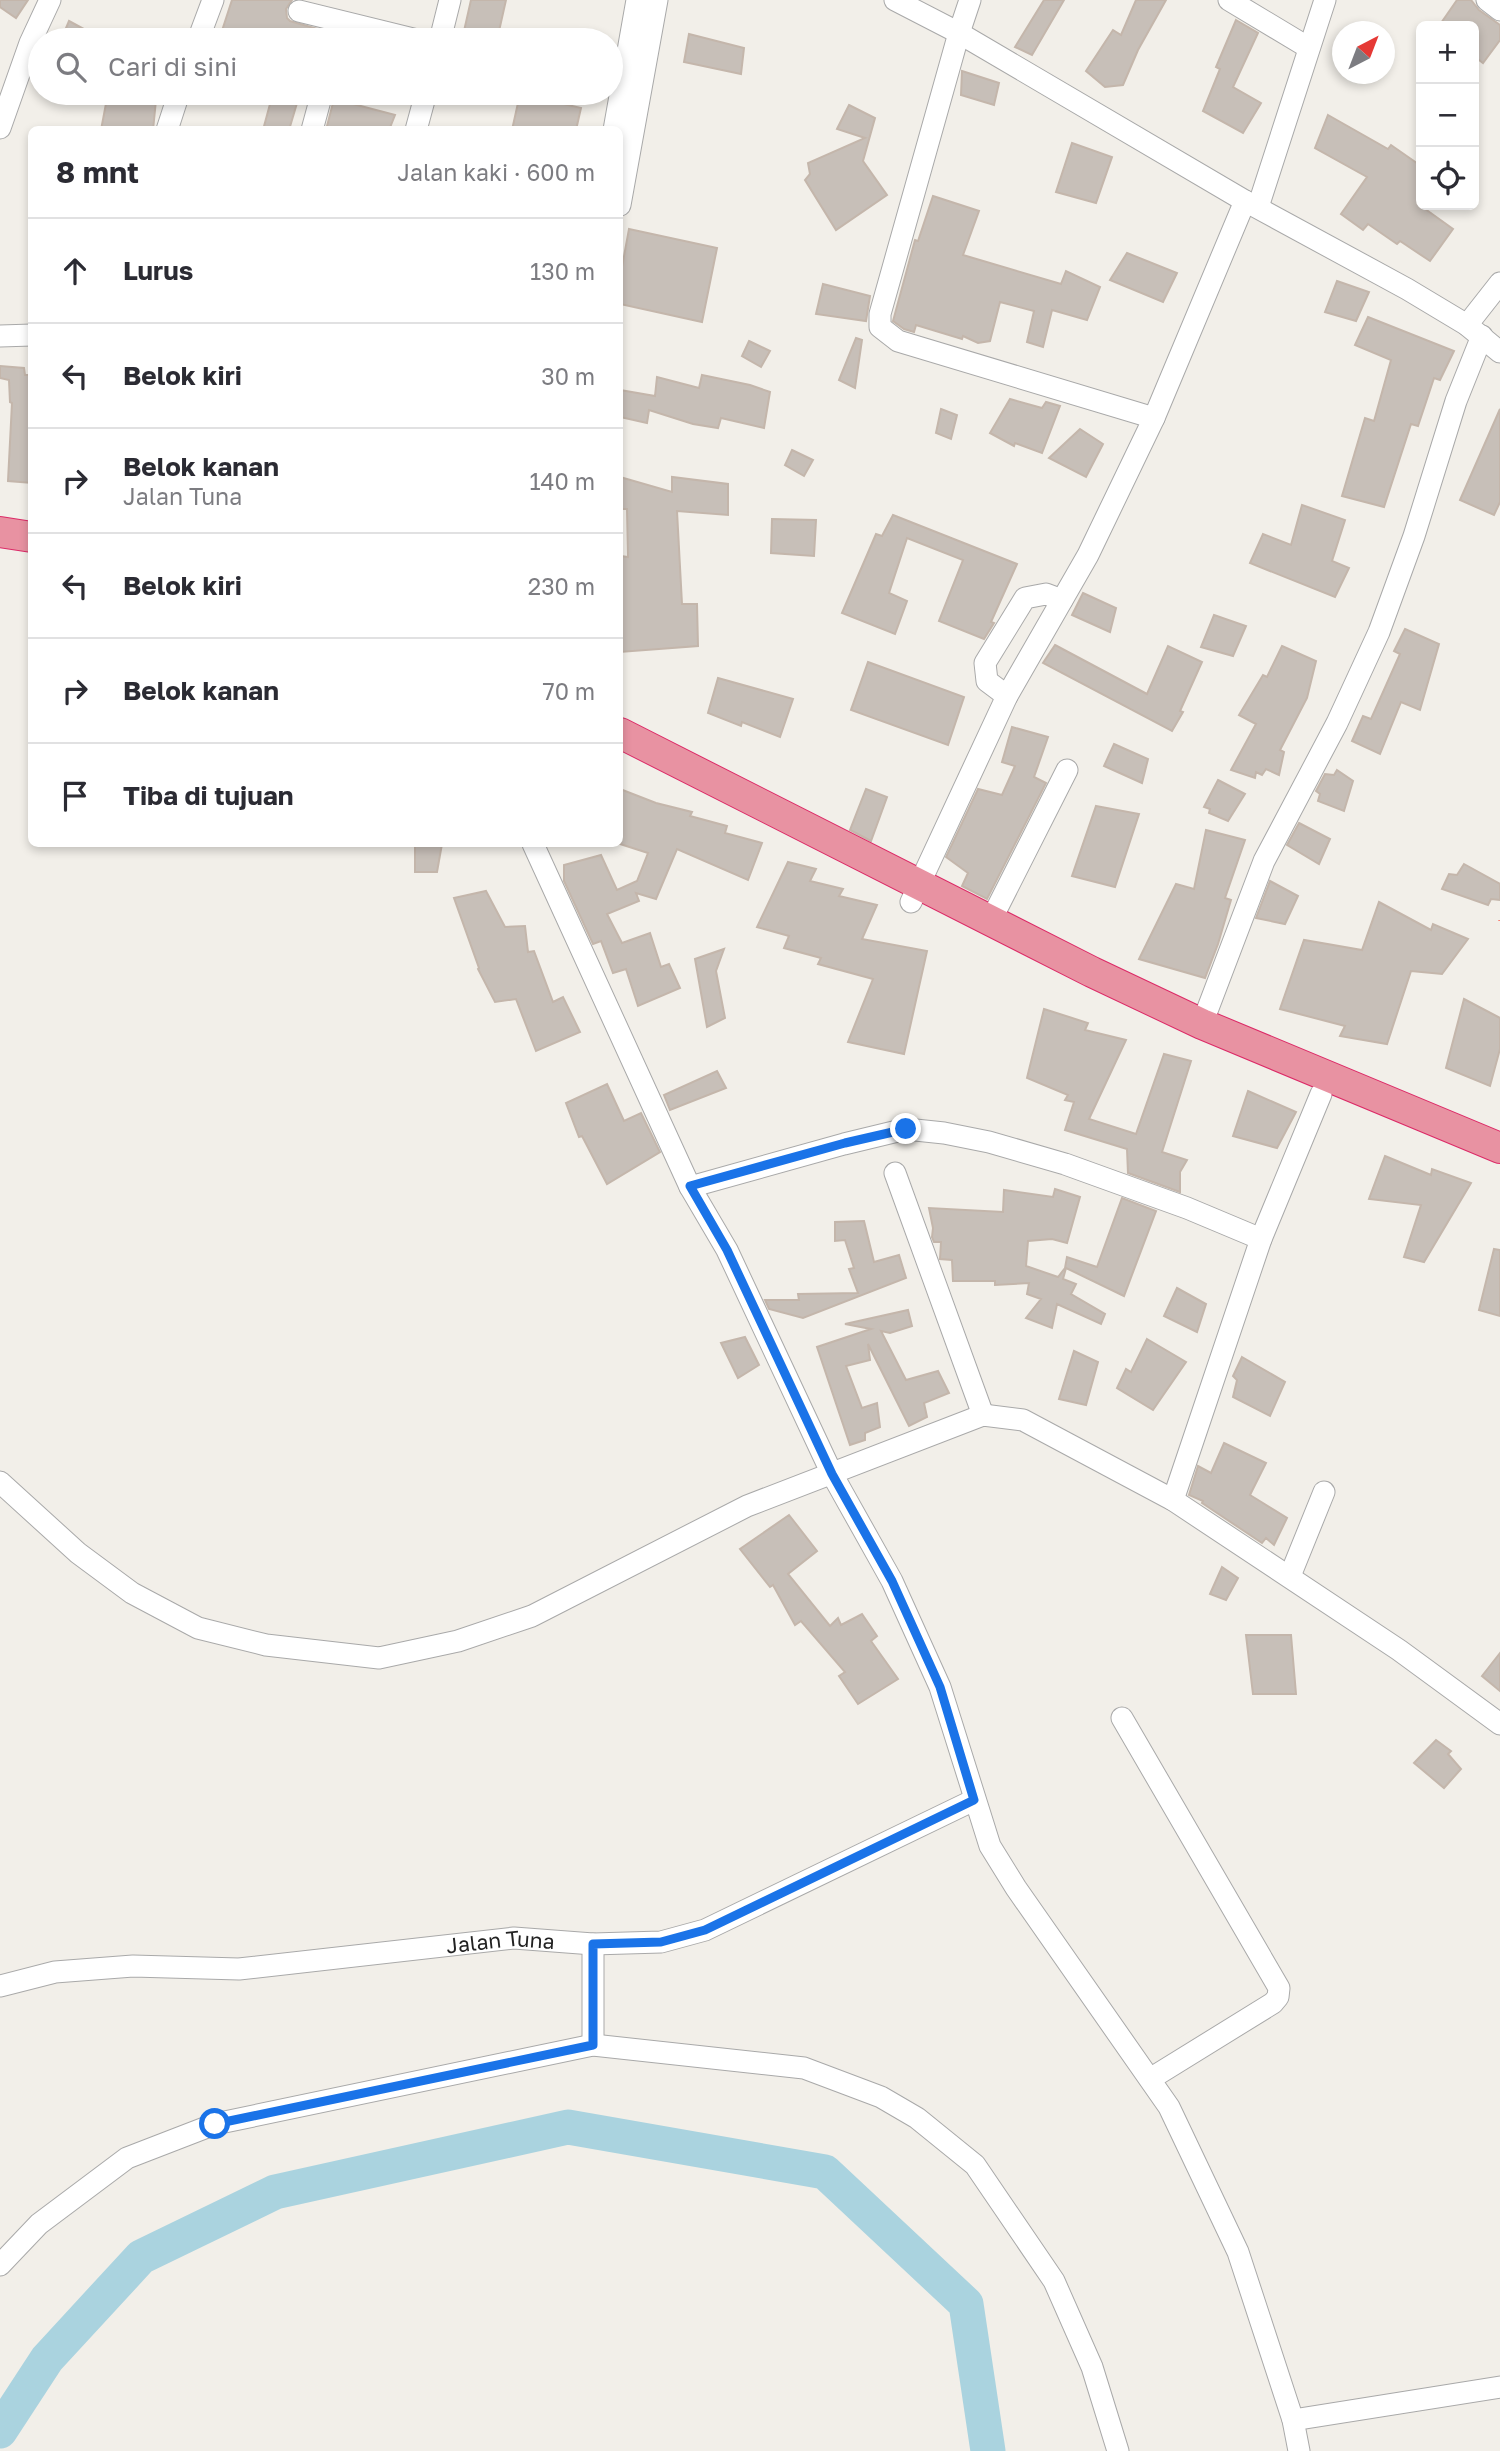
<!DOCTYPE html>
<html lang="id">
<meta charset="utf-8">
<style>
:root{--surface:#fff;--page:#f7f7f7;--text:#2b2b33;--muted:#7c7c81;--line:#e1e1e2}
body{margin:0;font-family:"Golos Text",sans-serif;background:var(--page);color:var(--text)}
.controls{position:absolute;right:21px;top:21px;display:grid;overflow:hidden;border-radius:10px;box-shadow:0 4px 10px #0003}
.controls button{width:63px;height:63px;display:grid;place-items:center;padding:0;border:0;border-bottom:2px solid var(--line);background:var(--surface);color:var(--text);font:35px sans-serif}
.compass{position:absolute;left:1332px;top:21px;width:63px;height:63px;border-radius:50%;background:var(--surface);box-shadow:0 4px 10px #0003;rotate:42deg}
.stop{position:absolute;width:21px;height:21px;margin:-16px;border:5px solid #1a73e8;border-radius:50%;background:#fff}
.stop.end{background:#1a73e8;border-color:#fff;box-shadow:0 2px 7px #0008}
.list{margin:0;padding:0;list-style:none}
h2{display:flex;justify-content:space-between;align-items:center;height:91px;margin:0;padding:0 28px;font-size:30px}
h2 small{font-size:23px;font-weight:400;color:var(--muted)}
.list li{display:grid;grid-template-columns:46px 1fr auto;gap:21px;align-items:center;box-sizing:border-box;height:105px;padding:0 28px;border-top:2px solid var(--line)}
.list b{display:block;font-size:26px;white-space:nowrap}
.list p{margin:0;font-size:23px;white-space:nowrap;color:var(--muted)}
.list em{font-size:23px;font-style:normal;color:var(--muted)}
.icon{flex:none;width:38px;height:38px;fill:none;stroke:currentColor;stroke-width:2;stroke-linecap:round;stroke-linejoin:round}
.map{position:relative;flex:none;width:1500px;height:2451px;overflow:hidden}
.search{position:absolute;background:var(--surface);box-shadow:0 4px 10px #0003;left:28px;top:28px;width:595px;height:77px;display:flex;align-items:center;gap:18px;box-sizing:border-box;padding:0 24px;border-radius:38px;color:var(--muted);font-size:26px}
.panel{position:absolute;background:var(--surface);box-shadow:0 4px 10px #0003;left:28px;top:126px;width:595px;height:721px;border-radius:10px}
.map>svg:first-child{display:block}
</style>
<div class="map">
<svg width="1500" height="2451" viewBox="0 0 1500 2451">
<rect width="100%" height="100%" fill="#f2efe9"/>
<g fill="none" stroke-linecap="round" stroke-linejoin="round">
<path stroke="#aad3df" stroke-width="35" d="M0 2431 47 2359 141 2257 275 2192 568 2127 825 2172 966 2304 988 2451"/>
</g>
<g fill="#c7bfb8" stroke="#c4b6ab" stroke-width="2">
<path d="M0 0H28L16 18 0 7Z"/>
<path d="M232 0H292L286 9 287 18 290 21 345 37V40H219Z"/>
<path d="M471 0H506L497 40H462Z"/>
<path d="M1044 0H1064L1032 55 1015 47Z"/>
<path d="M1136 0H1166L1138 50 1123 85 1105 87 1086 71 1113 30 1121 35Z"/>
<path d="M1457 0H1471L1479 10 1500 25V40L1483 63 1474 56V26H1439Z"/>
<path d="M1236 20 1258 33 1233 87 1261 103 1243 133 1203 111 1220 69 1216 67Z"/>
<path d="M69 21 104 40H61Z"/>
<path d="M689 34 744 48 741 74 684 62Z"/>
<path d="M962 71 999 83 994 105 961 95Z"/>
<path d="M108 93H132L156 100 153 130H101Z"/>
<path d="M273 93H300L289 130H263Z"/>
<path d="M520 94 581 108 576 130H512Z"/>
<path d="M334 99 395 115 389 130H326Z"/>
<path d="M849 105 875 118 863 161 887 195 836 230 805 180 810 174 808 163 865 138 837 129Z"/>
<path d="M1328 115 1388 149 1391 145 1421 166V206L1453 229 1430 261 1400 241 1397 244 1368 224 1363 230 1341 214 1367 177 1315 148Z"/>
<path d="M1072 143 1112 157 1096 203 1056 192Z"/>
<path d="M933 196 979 211 963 255 1061 284 1066 271 1100 287 1087 320 1052 310 1043 347 1027 342 1034 311 1000 302 990 341 978 343 963 336 962 339 916 325 914 332 904 329 893 321 915 240 918 241Z"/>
<path d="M629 229 717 248 702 322 620 304V278Z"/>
<path d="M1127 253 1177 273 1163 302 1110 280Z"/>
<path d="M1337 281 1369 292 1356 321 1325 312Z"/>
<path d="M823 284 870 296 866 321 816 314Z"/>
<path d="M1368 317 1454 351 1440 380 1434 378 1418 426 1411 424 1384 507 1342 496 1365 418 1374 421 1391 360 1355 345Z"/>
<path d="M856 338 862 340 855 388 839 380Z"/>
<path d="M749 341 770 351 761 367 742 356Z"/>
<path d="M0 366 24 368 25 375H32V483L8 481 12 403 10 402 9 380 0 378Z"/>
<path d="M702 375 750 385 770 392 764 428 721 418 718 428 693 424 649 410 647 423 620 417V390L655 396 657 377 699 388Z"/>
<path d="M1010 399 1042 408 1046 402 1060 406 1042 453 1015 443 1014 446 990 433Z"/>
<path d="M941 409 957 415 951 439 936 433Z"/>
<path d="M1500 409V502L1494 515 1460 500Z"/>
<path d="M1080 429 1103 444 1086 477 1049 458Z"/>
<path d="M792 450 813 460 804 476 785 465Z"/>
<path d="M620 477 672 492V477L728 484V515L677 511 682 604H697L698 646 620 652V556L628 557 627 509H620Z"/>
<path d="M1302 505 1345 520 1332 561 1349 568 1335 597 1250 563 1263 534 1291 545Z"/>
<path d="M893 515 1017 564 991 622 994 623 984 639 939 621 963 560 907 538 889 593 907 601 895 634 842 613 876 534 882 536Z"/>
<path d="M772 519 816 520 814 556 771 553Z"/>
<path d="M1083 593 1116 608 1110 632 1072 615Z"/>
<path d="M1214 615 1246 626 1233 656 1201 647Z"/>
<path d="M1405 629 1439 644 1420 710 1401 702 1380 754 1352 741 1363 716 1371 719 1400 654 1394 651Z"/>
<path d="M1055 645 1147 694 1168 646 1202 662 1180 711 1183 712 1172 731 1043 663Z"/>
<path d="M1282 646 1316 661 1307 698 1280 750 1284 752 1279 775 1266 769 1262 775 1256 772 1255 778 1231 770 1256 724 1239 715 1263 675 1267 677Z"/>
<path d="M868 662 964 697 948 745 851 710Z"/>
<path d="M718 678 793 699 780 737 742 722 741 726 708 713Z"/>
<path d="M1012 727 1048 737 1034 777 1046 783 987 899 962 886 968 873 946 857 978 789 1002 795 1015 766 1002 762Z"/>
<path d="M1114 744 1148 759 1142 783 1104 766Z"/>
<path d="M1337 770 1353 781 1344 811 1318 801 1320 794 1316 791 1325 774 1334 775Z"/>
<path d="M1218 780 1245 794 1228 821 1209 813 1210 809 1204 807Z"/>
<path d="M620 789 656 803 692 812 690 816 727 826 725 833 762 843 748 880 677 849 656 899 636 893 639 901 607 914 622 943 650 933 661 967 669 964 680 988 638 1006 626 969 613 973 601 941 593 944 564 881V865L601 855 617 890 637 881 648 853 620 844Z"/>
<path d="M866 789 887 797 871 841 850 830Z"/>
<path d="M1096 806 1139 814 1115 887 1072 876Z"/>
<path d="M1299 823 1330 839 1319 864 1287 845Z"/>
<path d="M1206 830 1245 840 1225 898 1231 900 1218 944 1205 978 1139 959 1176 884 1194 889Z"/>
<path d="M415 844H442L437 872H415Z"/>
<path d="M788 862 816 869 810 881 843 889 839 896 877 905 862 939 927 951 904 1054 848 1042 873 979 818 964 821 958 784 948 789 936 757 927Z"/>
<path d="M1464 864 1500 884V900L1491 899 1488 905 1442 889 1449 874 1457 875Z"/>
<path d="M1270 881 1298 896 1285 924 1256 918Z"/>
<path d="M486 891 505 927 525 926 528 952 534 951 553 1002 563 997 580 1032 536 1051 516 999 495 1002 478 969 479 968 454 898Z"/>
<path d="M1379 902 1431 930 1433 924 1468 939 1442 974 1411 971 1387 1044 1340 1036 1345 1026 1280 1009 1304 940 1362 950Z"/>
<path d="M724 949 716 971 725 1018 707 1027 695 959Z"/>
<path d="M1464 999 1500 1018V1049L1490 1086 1446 1068Z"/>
<path d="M1044 1009 1088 1023 1085 1030 1126 1040 1089 1119 1136 1134 1164 1054 1191 1061 1162 1152 1187 1160 1180 1172V1192L1128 1173 1127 1149 1065 1130 1074 1102 1065 1100 1068 1095 1027 1078Z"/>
<path d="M717 1071 726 1088 670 1110 664 1095Z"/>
<path d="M607 1084 624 1121 641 1113 660 1152 607 1184 582 1136 579 1137 566 1103Z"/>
<path d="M1248 1091 1296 1112 1277 1148 1233 1136Z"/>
<path d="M1385 1156 1431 1175 1432 1169 1471 1183 1424 1262 1404 1257 1421 1205 1369 1199Z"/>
<path d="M1055 1189 1080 1197 1067 1243 1052 1239 1028 1241 1026 1266 1058 1277 1065 1268 1067 1257 1097 1267 1122 1198 1156 1211 1124 1296 1066 1268 1063 1279 1076 1284 1071 1294 1105 1314 1101 1324 1057 1304 1052 1328 1026 1318 1041 1299 1027 1294 1029 1283 995 1285V1281H953L952 1260 940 1259 941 1242H934L932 1237 933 1228 929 1208 1003 1212 1004 1190 1053 1197Z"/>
<path d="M864 1221 874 1262 899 1255 906 1278 803 1318 769 1309 765 1300H799L798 1294 858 1293 849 1269 854 1268 845 1240 835 1241V1222Z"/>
<path d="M1494 1249 1500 1250V1316L1479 1310Z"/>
<path d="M1177 1288 1206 1304 1197 1332 1164 1316Z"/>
<path d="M908 1310 912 1326 890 1333 881 1331 906 1380 938 1371 949 1393 924 1403 927 1417 909 1426 868 1344 870 1360 846 1366 862 1408 877 1403 880 1427 865 1433V1440L850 1445 817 1347 871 1329 845 1324Z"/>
<path d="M745 1337 759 1365 738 1378 721 1343Z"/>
<path d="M1147 1339 1186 1362 1153 1410 1117 1388 1126 1369 1131 1372Z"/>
<path d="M1074 1351 1098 1362 1086 1405 1059 1399Z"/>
<path d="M1242 1357 1285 1382 1270 1416 1233 1397 1237 1380 1233 1376Z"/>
<path d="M1224 1443 1266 1463 1250 1495 1287 1518 1274 1545 1266 1538 1262 1543 1202 1503 1203 1501 1189 1495 1198 1466 1211 1473Z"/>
<path d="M789 1515 817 1551 788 1574 830 1626 838 1618 841 1625 862 1614 877 1636 871 1641 898 1679 858 1704 839 1676 845 1672 801 1621 795 1625 773 1585 770 1587 740 1549Z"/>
<path d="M1222 1567 1238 1578 1226 1600 1210 1594Z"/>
<path d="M1246 1635H1291L1296 1694H1253Z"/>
<path d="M1500 1653V1691L1482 1676Z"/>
<path d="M1436 1740 1451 1751 1448 1754 1461 1769 1444 1788 1414 1763Z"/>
</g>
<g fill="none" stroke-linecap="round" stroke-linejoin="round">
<g stroke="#a9a9a9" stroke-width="23">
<g id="minor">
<path d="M895 0 959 33 1245 201 1407 289 1467 325 1500 352"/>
<path d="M970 0 959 33 880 314V327L898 341 1154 418"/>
<path d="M1229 0 1309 48"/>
<path d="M1487 0 1500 10"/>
<path d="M299 11 417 40"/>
<path d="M198 40 213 0"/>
<path d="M440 40 450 0"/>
<path d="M0 128 30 43 50 0"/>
<path d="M167 130 179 93"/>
<path d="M312 130 322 93"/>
<path d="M416 130 426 93"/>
<path d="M614 130 637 0"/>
<path d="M620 205 657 0"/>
<path d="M1258 207 1325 0"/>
<path d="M1467 325 1500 283"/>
<path d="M0 336 32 335"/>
<path d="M1007 696 987 681 985 663 1025 598 1046 594 1062 600"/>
<path d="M533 844 690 1187 727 1250 832 1474 892 1581 940 1687 990 1846 1016 1888 1169 2107 1238 2252 1293 2420 1299 2451"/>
<path d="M911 902 1007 696 1088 555 1154 418 1245 201"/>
<path d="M990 922 1067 770"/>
<path d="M1202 1024 1264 861 1337 723 1379 632 1414 536 1456 401 1482 336"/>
<path d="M895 1173 983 1415"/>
<path d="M690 1187 844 1144 906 1129 944 1133 989 1142 1065 1164 1187 1208 1261 1239"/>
<path d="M0 1482 78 1553 132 1593 198 1628 266 1645 379 1658 458 1641 532 1616 747 1506 983 1415 1023 1420 1173 1500 1399 1650 1500 1724"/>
<path d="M1173 1500 1261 1239 1321 1094"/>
<path d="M1290 1576 1324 1492"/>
<path d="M1122 1718 1279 1988 1278 1997 1273 2003 1150 2079"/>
<path d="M593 1944V2045"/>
<path id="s1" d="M0 1986 55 1972 133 1966 239 1969 514 1938 593 1944 661 1942 705 1930 974 1800"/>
<path d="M0 2265 39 2224 127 2158 215 2124 593 2045 804 2068 881 2097 917 2118 975 2165 1054 2281 1092 2367 1118 2451"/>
<path d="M1293 2420 1500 2387"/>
</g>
</g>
<g stroke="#dc2a67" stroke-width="32">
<g id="highway">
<path d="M0 532 32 537"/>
<path d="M620 733 1092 972 1202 1024 1500 1148"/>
</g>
</g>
<path stroke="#fa8072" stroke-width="3.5" stroke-dasharray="3.5 3.5" stroke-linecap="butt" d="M1500 921V920"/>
<use href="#minor" stroke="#fff" stroke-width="21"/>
<use href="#highway" stroke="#e892a2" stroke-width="30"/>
</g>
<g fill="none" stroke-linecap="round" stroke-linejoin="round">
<path stroke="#1a73e8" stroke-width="9" d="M215 2124 593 2045V1944L661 1942 705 1930 974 1800 940 1687 892 1581 832 1474 727 1250 690 1186 845 1143 906 1129"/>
</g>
<g text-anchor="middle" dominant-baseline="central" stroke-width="5" stroke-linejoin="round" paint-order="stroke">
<g font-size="21" fill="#222" stroke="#fff">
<text stroke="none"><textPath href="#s1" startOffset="504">Jalan Tuna</textPath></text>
</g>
</g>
</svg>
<div class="controls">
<button>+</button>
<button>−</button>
<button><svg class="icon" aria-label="locate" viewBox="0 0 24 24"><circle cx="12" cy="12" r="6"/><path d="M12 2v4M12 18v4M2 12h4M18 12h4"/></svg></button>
</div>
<svg class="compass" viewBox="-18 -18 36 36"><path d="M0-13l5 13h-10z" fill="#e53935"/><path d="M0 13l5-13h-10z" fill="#7c7c81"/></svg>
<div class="stop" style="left:215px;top:2124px"></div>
<div class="stop end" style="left:906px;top:1129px"></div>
<div class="search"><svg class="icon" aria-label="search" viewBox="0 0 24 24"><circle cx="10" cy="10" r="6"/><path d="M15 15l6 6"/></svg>Cari di sini</div>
<section class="panel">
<h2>8 mnt<small>Jalan kaki · 600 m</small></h2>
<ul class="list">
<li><svg class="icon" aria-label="ahead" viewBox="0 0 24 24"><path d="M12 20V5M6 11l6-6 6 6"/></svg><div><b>Lurus</b></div><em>130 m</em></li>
<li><svg class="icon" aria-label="left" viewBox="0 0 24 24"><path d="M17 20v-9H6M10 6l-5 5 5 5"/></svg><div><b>Belok kiri</b></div><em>30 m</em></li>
<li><svg class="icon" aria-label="right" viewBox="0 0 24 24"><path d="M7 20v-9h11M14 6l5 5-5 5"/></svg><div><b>Belok kanan</b><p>Jalan Tuna</p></div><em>140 m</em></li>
<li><svg class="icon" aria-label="left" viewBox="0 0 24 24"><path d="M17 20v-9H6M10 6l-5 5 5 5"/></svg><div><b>Belok kiri</b></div><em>230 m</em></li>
<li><svg class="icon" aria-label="right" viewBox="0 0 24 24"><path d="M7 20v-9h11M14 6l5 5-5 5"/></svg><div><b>Belok kanan</b></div><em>70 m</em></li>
<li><svg class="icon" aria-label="arrive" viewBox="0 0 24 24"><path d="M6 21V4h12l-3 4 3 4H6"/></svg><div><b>Tiba di tujuan</b></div></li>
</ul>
</section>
</div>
